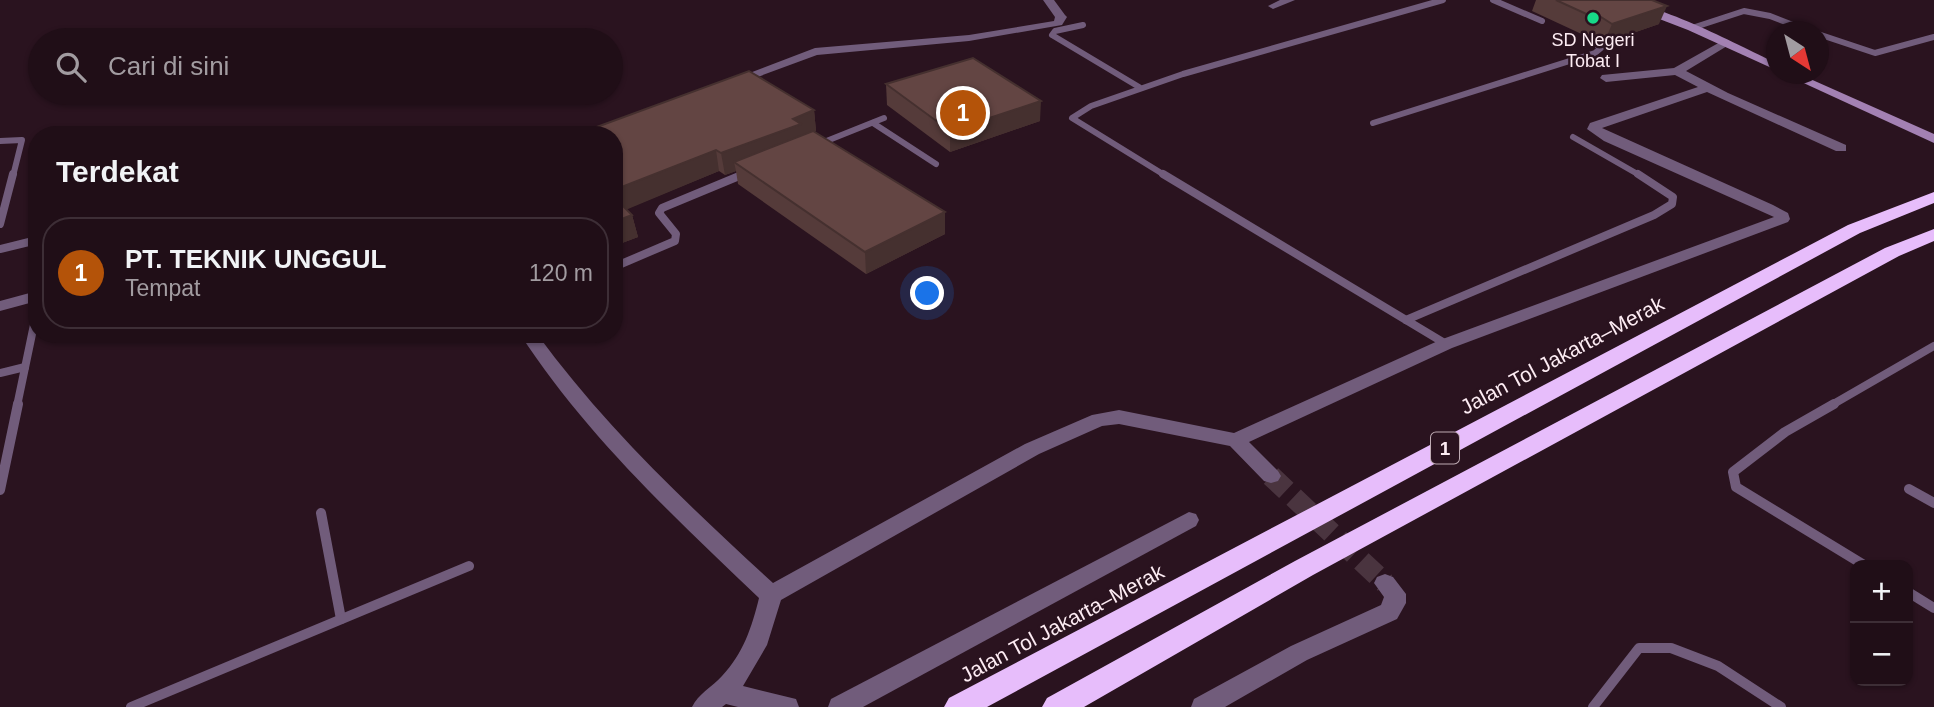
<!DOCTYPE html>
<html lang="id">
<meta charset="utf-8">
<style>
:root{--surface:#200e17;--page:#281720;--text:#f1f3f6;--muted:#a29ca1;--line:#3d2e36;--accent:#b45309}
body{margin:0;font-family:Arial,sans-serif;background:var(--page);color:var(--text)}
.controls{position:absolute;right:21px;bottom:21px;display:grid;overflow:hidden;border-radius:14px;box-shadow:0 2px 5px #0004}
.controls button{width:63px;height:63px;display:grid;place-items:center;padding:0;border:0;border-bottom:2px solid var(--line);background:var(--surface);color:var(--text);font:35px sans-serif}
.compass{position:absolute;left:1766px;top:21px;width:63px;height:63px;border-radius:50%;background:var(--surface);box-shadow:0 2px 5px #0004;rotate:144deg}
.you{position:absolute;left:928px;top:294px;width:24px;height:24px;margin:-18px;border:5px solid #fff;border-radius:50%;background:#1a73e8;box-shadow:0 0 0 10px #1a73e833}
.badge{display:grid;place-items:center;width:46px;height:46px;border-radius:50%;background:var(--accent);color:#fff;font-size:23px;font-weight:700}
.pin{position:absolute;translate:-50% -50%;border:4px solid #fff;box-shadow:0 2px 7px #0006}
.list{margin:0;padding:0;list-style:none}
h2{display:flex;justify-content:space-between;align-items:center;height:91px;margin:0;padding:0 28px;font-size:30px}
h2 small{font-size:23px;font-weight:400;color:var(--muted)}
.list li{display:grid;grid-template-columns:46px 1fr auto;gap:21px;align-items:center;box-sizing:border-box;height:112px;margin:0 14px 14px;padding:0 14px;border:2px solid var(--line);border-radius:28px}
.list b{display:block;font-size:26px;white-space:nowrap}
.list p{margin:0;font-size:23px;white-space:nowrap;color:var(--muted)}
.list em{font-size:23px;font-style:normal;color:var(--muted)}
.icon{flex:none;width:38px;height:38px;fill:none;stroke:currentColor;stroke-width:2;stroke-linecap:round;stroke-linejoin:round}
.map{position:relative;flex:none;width:1934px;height:707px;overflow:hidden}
.search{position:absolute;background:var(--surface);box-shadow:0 2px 5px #0004;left:28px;top:28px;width:595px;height:77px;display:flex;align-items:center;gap:18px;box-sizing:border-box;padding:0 24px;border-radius:38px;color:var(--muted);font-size:26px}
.panel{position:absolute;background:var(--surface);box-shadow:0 2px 5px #0004;left:28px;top:126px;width:595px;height:217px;border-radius:28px}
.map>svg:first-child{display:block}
</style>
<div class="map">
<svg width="1934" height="707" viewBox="0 0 1934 707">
<rect width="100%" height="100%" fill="#2a131f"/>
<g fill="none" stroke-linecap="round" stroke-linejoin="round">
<path stroke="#4a343f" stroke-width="21" stroke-dasharray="21 10" stroke-linecap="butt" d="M1271 476 1385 583"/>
<g stroke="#715c7b" stroke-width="6">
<path d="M1493 0 1542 21"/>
<path d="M1083 25 1055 31 1052 35 1139 87"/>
<path d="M1692 28 1744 11 1770 16 1811 32"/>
<path d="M1818 34 1875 53 1934 37"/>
<path d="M873 123 936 164"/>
<path d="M1373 123 1595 53 1601 48 1591 41"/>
<path d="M1573 137 1641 176"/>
<path d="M0 141 22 140 13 176"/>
<path d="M819 144 884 118"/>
<path d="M740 176 747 173"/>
<path d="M1166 176 1072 118 1091 106 1183 74 1443 0"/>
</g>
<g stroke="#715c7b" stroke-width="8">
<path d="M1163 174 1446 344"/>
<path d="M0 224 13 174"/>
<path d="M0 249 37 240"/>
<path d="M614 267 675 241 676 234 659 213 662 208 744 174"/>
<path d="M1406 320 1654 215 1672 204 1673 197 1638 174"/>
<path d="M0 373 25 367"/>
<path d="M17 406 36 315"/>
<path d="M1830 406 1934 346"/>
</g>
<g stroke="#715c7b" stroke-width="10">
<path d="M1834 404 1785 432 1733 472 1736 487 1864 565"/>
<path d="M1909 489 1934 503"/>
<path d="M0 490 18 404"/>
<path d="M321 513 341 619"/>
<path d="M1908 592 1934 608"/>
<path d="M131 707 469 566"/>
<path d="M1593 707 1639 648H1671L1718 666 1781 707"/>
</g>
<g fill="#715c7b" fill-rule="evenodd">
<path d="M1043 0H1054L1065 15 1067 17 1062 25 969 41 817 55 736 85 726 82 815 48 969 35 1054 21 1055 17Z"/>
<path d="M1280 0H1295L1273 9 1268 6Z"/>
<path d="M1722 41 1732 43 1686 71 1728 93 1846 145V151H1836L1707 92 1602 128 1773 205 1788 213 1790 219 1788 222 1452 348 1249 442 1278 471 1281 476 1278 481 1271 483 1264 481 1230 446 1119 424 1102 426 1039 454 781 600 767 645 743 686 796 699 799 707H738L726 704 722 707H692C698 694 712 687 722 676 743 654 752 627 759 598 673 516 585 434 520 334H537C605 427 688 505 773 583L1025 444 1092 415 1119 410 1234 433 1440 340 1774 217 1604 141 1587 129 1590 123 1698 87 1675 75 1606 82 1600 78 1602 75 1674 68Z"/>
<path d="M37 291V301L0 311V301Z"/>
<path d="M1189 512 1196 514 1199 520 1196 526 863 707H828L831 699Z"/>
<path d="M1385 574 1393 577 1406 594V603L1397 619 1307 660 1225 707H1191L1194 699 1291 646 1381 605 1384 597 1374 583 1377 577Z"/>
</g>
<g fill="#a381b3" fill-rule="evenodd">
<path d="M1610 0C1654 0 1734 43 1776 63V70L1688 30Z"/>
<path d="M1784 74H1799L1934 134V143Z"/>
</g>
<g fill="#e7bdfb" fill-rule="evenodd">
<path d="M1934 192V203L1860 233 987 707H944L949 698 1848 225Z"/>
<path d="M1934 229V241L1899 256 1313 575 1084 707H1042L1047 698 1295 561 1885 248Z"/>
</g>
</g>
<g fill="#553b3a">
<path d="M1536 0H1652L1659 24 1604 43 1594 36 1588 37 1532 11Z"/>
<path d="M886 84 1040 121 950 152 887 105Z"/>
<path d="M814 110 816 131 814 132 945 212V234L866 274 738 184 736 171 725 175 719 171 626 209 632 215 638 237 614 246V135Z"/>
</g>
<g fill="#45302f">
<path d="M1667 6 1659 24 1604 43 1612 24Z"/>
<path d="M1041 101 1040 121 950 152V131Z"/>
<path d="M814 110 816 131 734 162 736 171 725 175 721 153 793 119Z"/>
<path d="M716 150 719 171 616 214 614 209V190Z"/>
<path d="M945 212V234L866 274 865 252Z"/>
<path d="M632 215 638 237 614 246V222Z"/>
</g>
<g fill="#634543" stroke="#45302f" stroke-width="2">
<path d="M1556 0H1652L1667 6 1612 24 1601 17 1595 18Z"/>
<path d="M973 58 1041 101 950 131 886 84Z"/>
<path d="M749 71 814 110 793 119 801 124 721 153 716 150 614 190V135H575Z"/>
<path d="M813 131 945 212 865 252 734 162Z"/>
<path d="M614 197 632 215 614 222Z"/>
</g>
<circle fill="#17d989" stroke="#2a131f" stroke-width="2.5" cx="1593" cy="18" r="7"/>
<g text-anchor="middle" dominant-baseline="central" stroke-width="5" stroke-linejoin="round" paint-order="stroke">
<g font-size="18" fill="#fdecf3" stroke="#2a131f">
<text x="1593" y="40">SD Negeri<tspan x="1593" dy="21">Tobat I</tspan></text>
</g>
<rect fill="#2a131f" stroke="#beabb3" stroke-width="2" x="1431" y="432.5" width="28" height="31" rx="5"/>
<g font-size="19" font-weight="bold" fill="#fdecf3">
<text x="1445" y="448">1</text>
</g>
<g font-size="21" fill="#fdecf3" stroke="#2a131f">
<text transform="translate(1562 355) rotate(-28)">Jalan Tol Jakarta–Merak</text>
<text transform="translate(1062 623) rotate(-28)">Jalan Tol Jakarta–Merak</text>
</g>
</g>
</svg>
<div class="controls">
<button>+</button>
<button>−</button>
</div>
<svg class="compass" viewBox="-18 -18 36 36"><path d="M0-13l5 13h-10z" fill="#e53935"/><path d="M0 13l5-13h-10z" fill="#a29ca1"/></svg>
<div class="you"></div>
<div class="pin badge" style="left:963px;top:113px">1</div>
<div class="search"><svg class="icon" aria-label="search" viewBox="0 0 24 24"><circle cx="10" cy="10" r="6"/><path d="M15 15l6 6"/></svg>Cari di sini</div>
<section class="panel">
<h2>Terdekat<small></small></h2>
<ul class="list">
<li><span class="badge">1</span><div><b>PT. TEKNIK UNGGUL</b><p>Tempat</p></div><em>120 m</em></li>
</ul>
</section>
</div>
